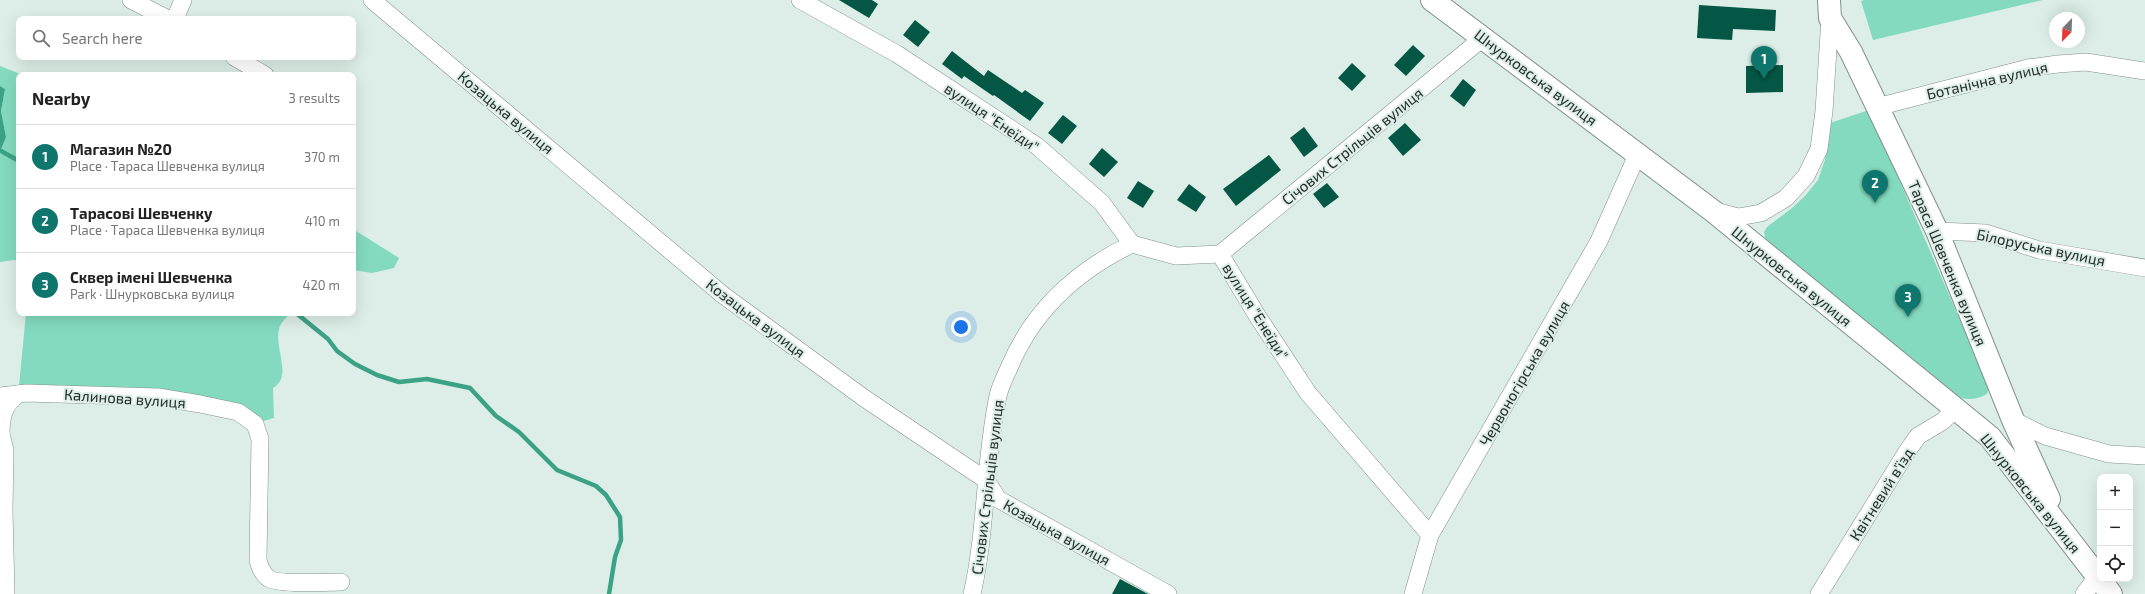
<!DOCTYPE html>
<meta charset="utf-8">
<style>
:root{--surface:#fff;--page:#f2f2f2;--text:#222;--muted:#767676;--line:#e0e0e0;--accent:#0f766e}
body{margin:0;font-family:"Exo 2",sans-serif;background:var(--page);color:var(--text)}
.controls{position:absolute;right:12px;bottom:12px;display:grid;overflow:hidden;border-radius:8px;box-shadow:0 4px 16px #0002}
.controls button{width:36px;height:36px;display:grid;place-items:center;padding:0;border:0;border-bottom:1px solid var(--line);background:var(--surface);color:var(--text);font:20px sans-serif}
.compass{position:absolute;left:2049px;top:12px;width:36px;height:36px;border-radius:50%;background:var(--surface);box-shadow:0 4px 16px #0002;rotate:203deg}
.you{position:absolute;left:961px;top:327px;width:14px;height:14px;margin:-10px;border:3px solid #fff;border-radius:50%;background:#1a73e8;box-shadow:0 0 0 6px #1a73e833}
.badge{display:grid;place-items:center;width:26px;height:26px;border-radius:50%;background:var(--accent);color:#fff;font-size:13px;font-weight:700}
.pin{position:absolute;translate:-50% -33px;filter:drop-shadow(0 1px 2px #0008)}
.pin::after{content:'';position:absolute;top:21px;width:14px;height:12px;background:inherit;clip-path:polygon(0 0,100% 0,50% 100%)}
.list{margin:0;padding:0;list-style:none}
h2{display:flex;justify-content:space-between;align-items:center;height:52px;margin:0;padding:0 16px;font-size:17px}
h2 small{font-size:13px;font-weight:400;color:var(--muted)}
.list li{display:grid;grid-template-columns:26px 1fr auto;gap:12px;align-items:center;box-sizing:border-box;height:64px;padding:0 16px;border-top:1px solid var(--line)}
.list b{display:block;font-size:15px;white-space:nowrap}
.list p{margin:0;font-size:13px;white-space:nowrap;color:var(--muted)}
.list em{font-size:13px;font-style:normal;color:var(--muted)}
.icon{flex:none;width:22px;height:22px;fill:none;stroke:currentColor;stroke-width:2;stroke-linecap:round;stroke-linejoin:round}
.map{position:relative;flex:none;width:2145px;height:594px;overflow:hidden}
.search{position:absolute;background:var(--surface);box-shadow:0 4px 16px #0002;left:16px;top:16px;width:340px;height:44px;display:flex;align-items:center;gap:10px;box-sizing:border-box;padding:0 14px;border-radius:8px;color:var(--muted);font-size:15px}
.panel{position:absolute;background:var(--surface);box-shadow:0 4px 16px #0002;left:16px;top:72px;width:340px;height:244px;border-radius:8px}
.map>svg:first-child{display:block}
</style>
<div class="map">
<svg width="2145" height="594" viewBox="0 0 2145 594">
<rect width="100%" height="100%" fill="#dceee7"/>
<g fill="#83dabe">
<path d="M1864 0H2043L1873 40 1861 1Z"/>
<path d="M0 66 23 75H19V261L14 260 0 262V152L6 137 1 111 5 89 0 86Z"/>
<path d="M1869 110 1989 387 1987 394C1975 401 1964 400 1951 395L1772 246 1765 238 1764 232 1767 227 1792 208 1805 196 1818 180 1825 160 1830 123Z"/>
<path d="M353 229 399 258 394 268 372 273 353 270Z"/>
<path d="M26 313H290C286 318 281 322 279 329 274 348 293 377 273 388L274 418 263 421 255 414 19 386Z"/>
</g>
<path fill="#3ca285" d="M0 86 5 89 1 111 6 137 0 152Z"/>
<g fill="none" stroke-linecap="round" stroke-linejoin="round">
<g stroke="#3ca285" stroke-width="4.5">
<path d="M1 151 19 161"/>
<path d="M296 313 328 339 337 351 355 364 377 375 399 382 427 379 470 388 496 416 519 432 557 470 596 486 606 495 620 517 621 540 615 557 609 594"/>
</g>
</g>
<g fill="#045744">
<path d="M839 0H872L878 4 869 18Z"/>
<path d="M1699 5 1776 10 1775 31 1733 29 1732 40 1697 38Z"/>
<path d="M915 20 930 32 918 47 903 35Z"/>
<path d="M1413 45 1425 56 1406 76 1394 65Z"/>
<path d="M952 51 984 76 988 70 1022 93 1025 90 1044 103 1030 121 994 95 993 96 964 76 962 79 942 64Z"/>
<path d="M1352 63 1366 76 1352 91 1338 78Z"/>
<path d="M1783 65V92L1746 93V66Z"/>
<path d="M1463 79 1476 90 1464 107 1450 96Z"/>
<path d="M1063 115 1077 126 1062 144 1048 133Z"/>
<path d="M1405 123 1421 140 1403 156 1388 138Z"/>
<path d="M1304 127 1318 146 1304 157 1290 138Z"/>
<path d="M1102 148 1118 162 1104 177 1089 164Z"/>
<path d="M1269 155 1281 170 1236 206 1223 189Z"/>
<path d="M1138 181 1154 191 1143 208 1127 198Z"/>
<path d="M1327 183 1339 197 1324 208 1313 194Z"/>
<path d="M1189 184 1206 197 1196 212 1177 200Z"/>
<path d="M1120 579 1148 594H1112Z"/>
</g>
<g fill="none" stroke-linecap="round" stroke-linejoin="round">
<g stroke="#81918b" stroke-width="18">
<g id="street">
<path d="M131 0 168 19"/>
<path d="M372 0 723 295 864 398 986 480 998 499 1168 594"/>
<path d="M800 0 897 54 1037 146 1102 203 1132 244 1176 256 1220 254 1258 317 1308 393 1430 535"/>
<path d="M175 19 183 0"/>
<path d="M234 57 265 75"/>
<path d="M1877 107 2028 68 2058 64 2086 62 2145 71"/>
<path d="M1715 211 1738 217 1761 213 1786 198 1806 176 1819 149 1824 111 1830 18"/>
<path d="M1937 231 1986 233 2039 250 2145 268"/>
<path d="M1220 254 1484 37"/>
<path d="M0 396 26 393 158 397 200 404 238 412 255 424 260 439 258 560C260 568 262 573 268 578 277 585 327 582 341 582"/>
<path d="M2013 420 2045 436 2109 454 2145 456"/>
<path d="M0 432 1 434C1 416 4 405 18 394"/>
<path d="M1 434 5 450 4 511 6 594"/>
<path d="M972 594C987 529 984 461 998 396 1000 386 1005 377 1009 368 1033 310 1076 271 1132 244"/>
<path d="M1413 594 1430 535 1599 241 1638 153"/>
<path d="M1819 594 1906 453 1918 436 1943 421 1951 413 1949 404"/>
<path d="M2084 594 2097 577"/>
</g>
</g>
<g stroke="#81918b" stroke-width="24">
<g id="secondary">
<path d="M1432 0 1713 211 1990 437 2111 594"/>
<path d="M1829 0 1830 18 1851 52 1937 231 2013 420 2049 499"/>
</g>
</g>
<use href="#street" stroke="#fff" stroke-width="17"/>
<use href="#secondary" stroke="#fff" stroke-width="22"/>
</g>
<g text-anchor="middle" dominant-baseline="central" stroke-width="4" stroke-linejoin="round" paint-order="stroke">
<g font-size="15" fill="#242b29" stroke="#dceee7">
<text transform="translate(1536 77) rotate(37)">Шнурковська вулиця</text>
<text transform="translate(1987 80) rotate(-13)">Ботанічна вулиця</text>
<text transform="translate(506 112) rotate(40)">Козацька вулиця</text>
<text transform="translate(992 117) rotate(34)">вулиця "Енеїди"</text>
<text transform="translate(1352 146) rotate(-39)">Січових Стрільців вулиця</text>
<text transform="translate(2041 247) rotate(12)">Білоруська вулиця</text>
<text transform="translate(1948 263) rotate(67)">Тараса Шевченка вулиця</text>
<text transform="translate(1792 276) rotate(39)">Шнурковська вулиця</text>
<text transform="translate(1256 311) rotate(58)">вулиця "Енеїди"</text>
<text transform="translate(756 318) rotate(37)">Козацька вулиця</text>
<text transform="translate(1524 373) rotate(-60)">Червоногірська вулиця</text>
<text transform="translate(125 398) rotate(4)">Калинова вулиця</text>
<text transform="translate(987 487) rotate(-83)">Січових Стрільців вулиця</text>
<text transform="translate(2031 493) rotate(51)">Шнурковська вулиця</text>
<text transform="translate(1881 494) rotate(-58)">Квітневий в'їзд</text>
<text transform="translate(1057 532) rotate(29)">Козацька вулиця</text>
</g>
</g>
</svg>
<div class="controls">
<button>+</button>
<button>−</button>
<button><svg class="icon" aria-label="locate" viewBox="0 0 24 24"><circle cx="12" cy="12" r="6"/><path d="M12 2v4M12 18v4M2 12h4M18 12h4"/></svg></button>
</div>
<svg class="compass" viewBox="-18 -18 36 36"><path d="M0-13l5 13h-10z" fill="#e53935"/><path d="M0 13l5-13h-10z" fill="#767676"/></svg>
<div class="you"></div>
<div class="pin badge" style="left:1764px;top:79px">1</div>
<div class="pin badge" style="left:1875px;top:203px">2</div>
<div class="pin badge" style="left:1908px;top:317px">3</div>
<div class="search"><svg class="icon" aria-label="search" viewBox="0 0 24 24"><circle cx="10" cy="10" r="6"/><path d="M15 15l6 6"/></svg>Search here</div>
<section class="panel">
<h2>Nearby<small>3 results</small></h2>
<ul class="list">
<li><span class="badge">1</span><div><b>Магазин №20</b><p>Place · Тараса Шевченка вулиця</p></div><em>370 m</em></li>
<li><span class="badge">2</span><div><b>Тарасові Шевченку</b><p>Place · Тараса Шевченка вулиця</p></div><em>410 m</em></li>
<li><span class="badge">3</span><div><b>Сквер імені Шевченка</b><p>Park · Шнурковська вулиця</p></div><em>420 m</em></li>
</ul>
</section>
</div>
